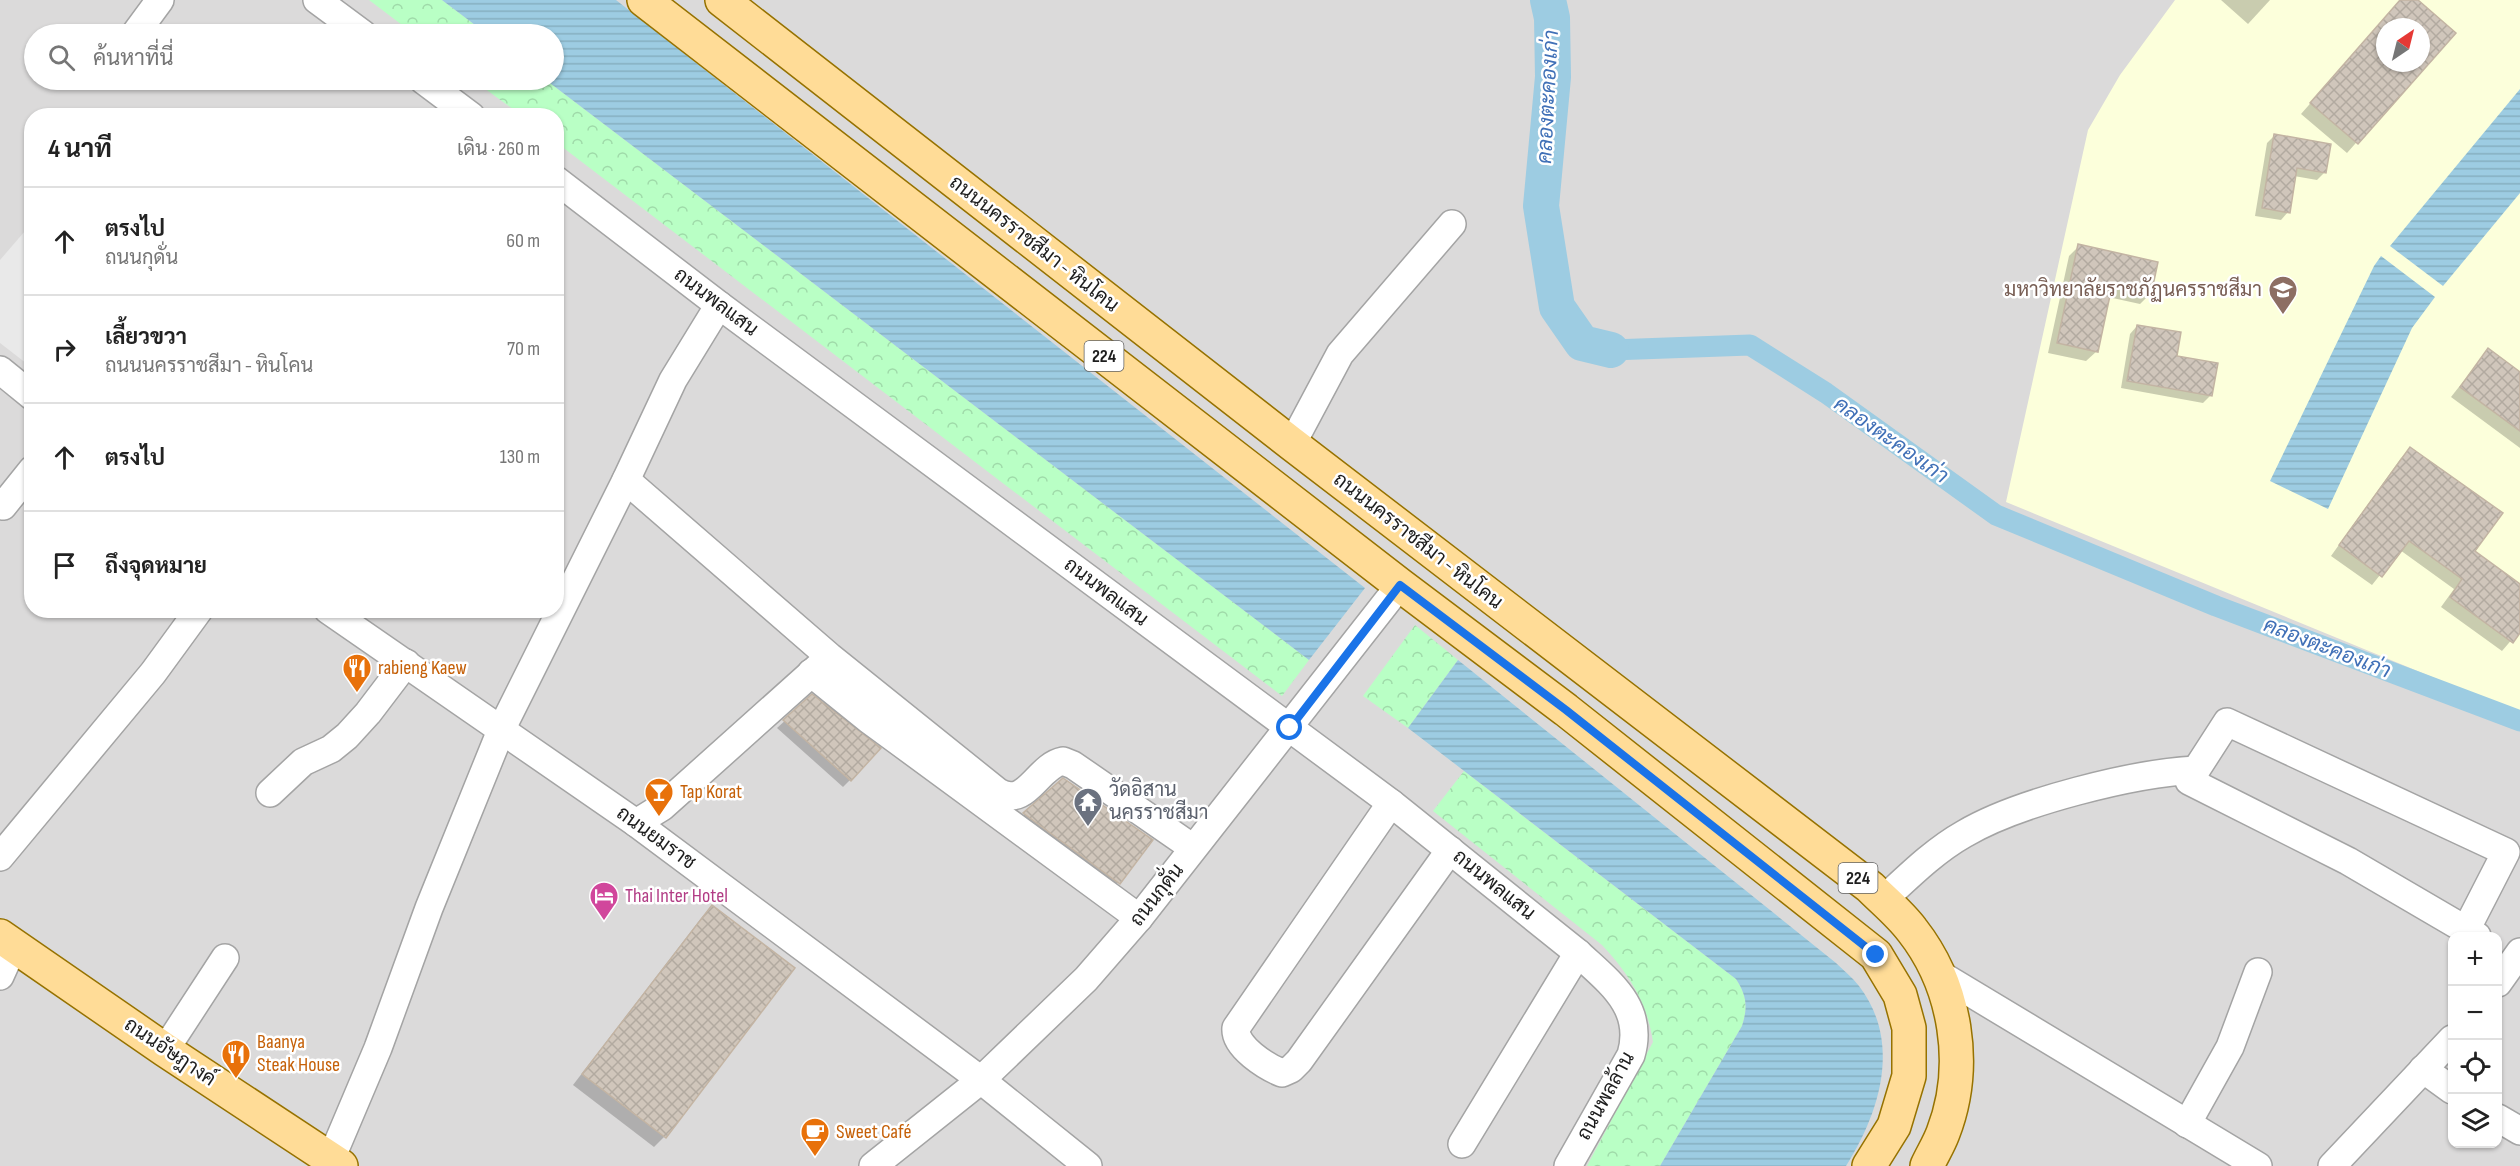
<!DOCTYPE html>
<html lang="th">
<meta charset="utf-8">
<style>
:root{--surface:#fff;--page:#f6f6f6;--text:#222;--muted:#767676;--line:#e0e0e0}
body{margin:0;font-family:"Sofia Sans Condensed",Sarabun,sans-serif;background:var(--page);color:var(--text)}
.controls{position:absolute;right:18px;bottom:18px;display:grid;overflow:hidden;border-radius:12px;box-shadow:0 2px 4px #0004}
.controls button{width:54px;height:54px;display:grid;place-items:center;padding:0;border:0;border-bottom:2px solid var(--line);background:var(--surface);color:var(--text);font:30px sans-serif}
.compass{position:absolute;left:2376px;top:18px;width:54px;height:54px;border-radius:50%;background:var(--surface);box-shadow:0 2px 4px #0004;rotate:35deg}
.stop{position:absolute;width:18px;height:18px;margin:-14px;border:4px solid #1a73e8;border-radius:50%;background:#fff}
.stop.end{background:#1a73e8;border-color:#fff;box-shadow:0 2px 6px #0008}
.list{margin:0;padding:0;list-style:none}
h2{display:flex;justify-content:space-between;align-items:center;height:78px;margin:0;padding:0 24px;font-size:26px}
h2 small{font-size:20px;font-weight:400;color:var(--muted)}
.list li{display:grid;grid-template-columns:39px 1fr auto;gap:18px;align-items:center;box-sizing:border-box;height:108px;padding:0 24px;border-top:2px solid var(--line)}
.list b{display:block;font-size:22px;white-space:nowrap}
.list p{margin:0;font-size:20px;white-space:nowrap;color:var(--muted)}
.list em{font-size:20px;font-style:normal;color:var(--muted)}
.icon{flex:none;width:33px;height:33px;fill:none;stroke:currentColor;stroke-width:2;stroke-linecap:round;stroke-linejoin:round}
.map{position:relative;flex:none;width:2520px;height:1166px;overflow:hidden}
.search{position:absolute;background:var(--surface);box-shadow:0 2px 4px #0004;left:24px;top:24px;width:540px;height:66px;display:flex;align-items:center;gap:15px;box-sizing:border-box;padding:0 21px;border-radius:33px;color:var(--muted);font-size:22px}
.panel{position:absolute;background:var(--surface);box-shadow:0 2px 4px #0004;left:24px;top:108px;width:540px;height:510px;border-radius:24px}
.map>svg:first-child{display:block}
</style>
<div class="map">
<svg width="2520" height="1166" viewBox="0 0 2520 1166">
<defs>
<pattern id="park-crowns" width="20" height="18" patternUnits="userSpaceOnUse" patternTransform="scale(1.5)"><rect width="20" height="18" fill="#b9ffc5"/><path d="M2 6a3 3 0 1 1 6 0M12 15a3 3 0 1 1 6 0" fill="none" stroke="#9fdaa9"/></pattern>
<pattern id="water-rules" width="6" height="5" patternUnits="userSpaceOnUse" patternTransform="scale(1.5)"><rect width="6" height="5" fill="#9dcce2"/><path d="M0 2.5h6" fill="none" stroke="#87afc1"/></pattern>
<pattern id="building-cross-hatch" width="8" height="8" patternUnits="userSpaceOnUse" patternTransform="scale(1.5)"><rect width="8" height="8" fill="#d0c6bb"/><path d="M0 0l8 8M0 8l8-8" fill="none" stroke="#b2aaa0"/></pattern>
</defs>
<rect width="100%" height="100%" fill="#f0ece2"/>
<path fill="#dbdada" fill-rule="evenodd" d="M0 0H2520V1166H0ZM2385 27H2421V63H2385ZM34 34H554V80H34ZM32 116H556V610H32ZM2452 936H2498V1144H2452Z"/>
<path fill="#fcffdb" fill-rule="evenodd" d="M2175 0H2520V713L2006 502 2088 130 2120 75ZM2385 27H2421V63H2385Z"/>
<g fill="url(#park-crowns)">
<path d="M369 0H442L487 34H414Z"/>
<path d="M473 80H546L1309 660 1282 696 557 143 556 116 521 115Z"/>
<path d="M1415 625 1458 660 1408 728 1363 696Z"/>
<path d="M1464 771 1736 979C1747 996 1748 1007 1742 1026L1660 1166H1587L1653 1042C1647 1002 1629 974 1602 945L1433 811Z"/>
</g>
<path fill="#e9e9e9" d="M31 224V367L0 343V260Z"/>
<g fill="url(#water-rules)">
<path d="M442 0H616L1365 588 1309 660 546 80H554V34H487Z"/>
<path d="M2520 89V193L2443 286 2390 246Z"/>
<path d="M2381 256 2435 297 2412 328 2328 509 2270 481 2374 266Z"/>
<path d="M1458 660 1836 963C1843 970 1852 977 1859 986 1902 1042 1880 1112 1846 1166H1660L1742 1026C1748 1007 1747 996 1736 979L1408 728Z"/>
</g>
<g fill="#0003" fill-rule="evenodd">
<path d="M2221 0H2270L2248 24Z"/>
<path d="M2401 0H2416L2453 33 2347 153 2301 114ZM2385 27H2421V63H2385Z"/>
<path d="M2274 136 2325 172 2317 180 2294 176 2288 212 2281 220 2255 216 2267 143Z"/>
<path d="M2079 246 2150 294 2140 304 2108 297 2097 351 2086 361 2048 353 2069 256Z"/>
<path d="M2137 326 2176 357 2211 395 2203 403 2121 388 2130 334Z"/>
<path d="M2488 350 2520 373V448L2451 397Z"/>
<path d="M2411 449 2473 552 2520 585V630L2502 651 2441 607 2454 589 2400 550 2372 585 2331 556 2401 458Z"/>
<path d="M812 696 850 780 843 787 777 728Z"/>
<path d="M1063 780 1151 841 1109 894 1014 824Z"/>
<path d="M712 907 664 1137 654 1147 573 1085 702 917Z"/>
</g>
<g fill="none" stroke-linecap="round" stroke-linejoin="round">
<path stroke="#9dcce2" stroke-width="21" d="M1611 350 1750 345 1826 393 1996 515 2216 606 2520 721"/>
<path stroke="#9dcce2" stroke-width="36" d="M1548 0 1552 18 1553 77 1541 206 1557 307 1582 343 1611 350"/>
</g>
<g fill="url(#building-cross-hatch)" stroke="#c3b4a3" stroke-width="1.5" fill-rule="evenodd">
<path d="M2400 0H2418L2456 33 2358 144 2310 103ZM2385 27H2421V63H2385Z"/>
<path d="M2274 134 2331 144 2326 173 2297 168 2290 213 2262 208Z"/>
<path d="M2078 244 2158 262 2151 295 2112 286 2098 352 2057 343Z"/>
<path d="M2137 325 2181 332 2177 356 2218 363 2212 396 2127 381Z"/>
<path d="M2488 348 2520 372V431L2460 387Z"/>
<path d="M2410 447 2503 513 2475 551 2520 584V633L2513 643 2450 597 2462 579 2409 541 2382 577 2339 545Z"/>
<path d="M812 694 881 748 851 781 783 720Z"/>
<path d="M1063 778 1153 840 1120 884 1023 813Z"/>
<path d="M712 905 795 968 666 1138 582 1074Z"/>
</g>
<g fill="none" stroke-linecap="round" stroke-linejoin="round">
<g stroke="#a4a4a4" stroke-width="30">
<g id="minor">
<path d="M317 0 363 34"/>
<path d="M135 34 160 0"/>
<path d="M423 80 471 116"/>
<path d="M556 180 719 305 1391 803 1578 953C1609 982 1645 1007 1631 1055L1568 1166"/>
<path d="M0 370 32 396"/>
<path d="M1292 444 1340 354 1452 224"/>
<path d="M626 480 830 657 998 792C1027 809 1037 766 1063 761L1073 765 1193 848"/>
<path d="M3 506 32 470"/>
<path d="M328 610 636 823 981 1080 1088 1166"/>
<path d="M811 673 868 719 1139 918"/>
<path d="M270 793 303 762 331 749 347 736 368 713 406 663"/>
<path d="M1391 803 1236 1028C1234 1047 1267 1067 1282 1073L1291 1069 1299 1061 1450 850"/>
<path d="M636 823 662 807 824 662"/>
<path d="M0 857 153 673 199 610"/>
<path d="M1883 900C1909 876 1934 851 1964 834 2018 802 2134 773 2196 770"/>
<path d="M2466 930 2506 852 2227 722 2189 781 2348 861 2466 930 2477 936"/>
<path d="M1941 975 2258 1166"/>
<path d="M0 976 14 945"/>
<path d="M2498 983 2520 952"/>
<path d="M165 1050 225 958"/>
<path d="M2423 1069 2452 1090"/>
<path d="M2498 1118 2520 1131"/>
<path d="M2187 1124 2230 1047 2258 972"/>
<path d="M1462 1144 1578 953"/>
<path d="M331 1159 378 1048 429 908 502 728 626 480 673 380 719 305"/>
<path d="M873 1166 981 1080 1086 979 1139 918 1400 585"/>
<path d="M2332 1166 2452 1039"/>
</g>
</g>
<g stroke="#967200" stroke-width="36">
<g id="major">
<path d="M644 0 1400 585 1566 710 1876 955 1900 995 1909 1028V1076L1894 1126 1869 1166"/>
<path d="M722 0 1292 444 1870 887C1884 901 1900 914 1912 930 1956 986 1969 1066 1943 1133 1939 1144 1932 1155 1927 1166"/>
<path d="M0 936 165 1050 341 1166"/>
</g>
</g>
<use href="#minor" stroke="#fff" stroke-width="27"/>
<use href="#major" stroke="#ffdc97" stroke-width="33"/>
</g>
<g fill="none" stroke-linecap="round" stroke-linejoin="round">
<path stroke="#1a73e8" stroke-width="8" d="M1290 728 1400 585 1566 710 1876 955"/>
</g>
<defs>
<g id="university-pin" transform="scale(1.5)"><path d="M0 17L-7.5 6A9.5 9.5 0 1 1 7.5 6Z" fill="#8d6e63" stroke="#fff"/><path d="M0-5L7-2L0 1L-7-2ZM-4 1L0 2.5L4 1V4Q0 6-4 4Z" fill="#fff"/></g>
<g id="restaurant-pin" transform="scale(1.5)"><path d="M0 17L-7.5 6A9.5 9.5 0 1 1 7.5 6Z" fill="#e8710a" stroke="#fff"/><path d="M-5-6h1v4h1v-4h1v4h1v-4h1v5L-1.5 .5V6h-2V.5L-5-1ZM5-6V6H3V1.5H1.5Q1.5-4 5-6Z" fill="#fff"/></g>
<g id="bar-pin" transform="scale(1.5)"><path d="M0 17L-7.5 6A9.5 9.5 0 1 1 7.5 6Z" fill="#e8710a" stroke="#fff"/><path d="M-6-5H6L.8 .8V4.5H3.5V6h-7V4.5H-.8V.8Z" fill="#fff"/></g>
<g id="temple-pin" transform="scale(1.5)"><path d="M0 17L-7.5 6A9.5 9.5 0 1 1 7.5 6Z" fill="#6b7280" stroke="#fff"/><path d="M0-6L5-2H3V0L6.5 2.5H4V6H1.5V3h-3V6H-4V2.5H-6.5L-3 0V-2H-5Z" fill="#fff"/></g>
<g id="hotel-pin" transform="scale(1.5)"><path d="M0 17L-7.5 6A9.5 9.5 0 1 1 7.5 6Z" fill="#d1479c" stroke="#fff"/><path d="M-6-4.5h1.5V1H6V5H4.5V3h-9V5H-6ZM-4 0a1.8 1.8 0 1 1 3.6 0ZM.5 0V-2.5h3Q6-2.5 6 0Z" fill="#fff"/></g>
<g id="cafe-pin" transform="scale(1.5)"><path d="M0 17L-7.5 6A9.5 9.5 0 1 1 7.5 6Z" fill="#e8710a" stroke="#fff"/><path d="M-5.5-4.5H6V0H3Q3 3.5 0 3.5H-2.5Q-5.5 3.5-5.5 0ZM3-3.2v2h1.7v-2ZM-6 4.5H4V6H-6Z" fill="#fff"/></g>
</defs>
<g fill-rule="evenodd">
<use href="#university-pin" x="2283" y="290"/>
<use href="#restaurant-pin" x="357" y="668"/>
<use href="#bar-pin" x="659" y="792"/>
<use href="#temple-pin" x="1088" y="802"/>
<use href="#hotel-pin" x="604" y="896"/>
<use href="#restaurant-pin" x="236" y="1054"/>
<use href="#cafe-pin" x="815" y="1132"/>
</g>
<g text-anchor="middle" dominant-baseline="central" stroke-width="5" stroke-linejoin="round" paint-order="stroke">
<g fill="#fff" stroke="#616161" stroke-width="1.5">
<rect x="1084.5" y="341" width="39" height="30" rx="4.5"/>
<rect x="1838.5" y="863" width="39" height="30" rx="4.5"/>
</g>
<g font-size="18" font-weight="bold" fill="#1d1d1d">
<text x="1104" y="356">224</text>
<text x="1858" y="878">224</text>
</g>
<g font-size="20" fill="#1d1d1d" stroke="#fff">
<text transform="translate(1034 244) rotate(38)">ถนนนครราชสีมา - หินโคน</text>
<text transform="translate(716 302) rotate(37)">ถนนพลแสน</text>
<text transform="translate(1418 541) rotate(38)">ถนนนครราชสีมา - หินโคน</text>
<text transform="translate(1106 592) rotate(37)">ถนนพลแสน</text>
<text transform="translate(656 838) rotate(36)">ถนนยมราช</text>
<text transform="translate(1494 885) rotate(39)">ถนนพลแสน</text>
<text transform="translate(1157 895) rotate(-52)">ถนนกุดั่น</text>
<text transform="translate(170 1052) rotate(34)">ถนนอัษฎางค์</text>
<text transform="translate(1606 1096) rotate(-61)">ถนนพลล้าน</text>
</g>
<g font-size="20" fill="#785e54" stroke="#fff" text-anchor="end">
<text x="2262" y="290">มหาวิทยาลัยราชภัฏนครราชสีมา</text>
</g>
<g font-size="20" fill="#c56008" stroke="#fff" text-anchor="start">
<text x="378" y="668">rabieng Kaew</text>
<text x="680" y="792">Tap Korat</text>
<text x="257" y="1042">Baanya<tspan x="257" dy="23">Steak House</tspan></text>
<text x="836" y="1132">Sweet Café</text>
</g>
<g font-size="20" fill="#5b616d" stroke="#fff" text-anchor="start">
<text x="1109" y="790">วัดอิสาน<tspan x="1109" dy="23">นครราชสีมา</tspan></text>
</g>
<g font-size="20" fill="#b23c85" stroke="#fff" text-anchor="start">
<text x="625" y="896">Thai Inter Hotel</text>
</g>
<g font-size="21" font-style="italic" fill="#4070b7" stroke="#fff">
<text transform="translate(1548 97) rotate(-87)">คลองตะคองเก่า</text>
<text transform="translate(1891 440) rotate(35)">คลองตะคองเก่า</text>
<text transform="translate(2327 648) rotate(21)">คลองตะคองเก่า</text>
</g>
</g>
</svg>
<div class="controls">
<button>+</button>
<button>−</button>
<button><svg class="icon" aria-label="locate" viewBox="0 0 24 24"><circle cx="12" cy="12" r="6"/><path d="M12 2v4M12 18v4M2 12h4M18 12h4"/></svg></button>
<button><svg class="icon" aria-label="layers" viewBox="0 0 24 24"><path d="M12 4l9 5-9 5-9-5zM3 14l9 5 9-5"/></svg></button>
</div>
<svg class="compass" viewBox="-18 -18 36 36"><path d="M0-13l5 13h-10z" fill="#e53935"/><path d="M0 13l5-13h-10z" fill="#767676"/></svg>
<div class="stop" style="left:1290px;top:728px"></div>
<div class="stop end" style="left:1876px;top:955px"></div>
<div class="search"><svg class="icon" aria-label="search" viewBox="0 0 24 24"><circle cx="10" cy="10" r="6"/><path d="M15 15l6 6"/></svg>ค้นหาที่นี่</div>
<section class="panel">
<h2>4 นาที<small>เดิน · 260 m</small></h2>
<ul class="list">
<li><svg class="icon" aria-label="ahead" viewBox="0 0 24 24"><path d="M12 20V5M6 11l6-6 6 6"/></svg><div><b>ตรงไป</b><p>ถนนกุดั่น</p></div><em>60 m</em></li>
<li><svg class="icon" aria-label="right" viewBox="0 0 24 24"><path d="M7 20v-9h11M14 6l5 5-5 5"/></svg><div><b>เลี้ยวขวา</b><p>ถนนนครราชสีมา - หินโคน</p></div><em>70 m</em></li>
<li><svg class="icon" aria-label="ahead" viewBox="0 0 24 24"><path d="M12 20V5M6 11l6-6 6 6"/></svg><div><b>ตรงไป</b></div><em>130 m</em></li>
<li><svg class="icon" aria-label="arrive" viewBox="0 0 24 24"><path d="M6 21V4h12l-3 4 3 4H6"/></svg><div><b>ถึงจุดหมาย</b></div></li>
</ul>
</section>
</div>
